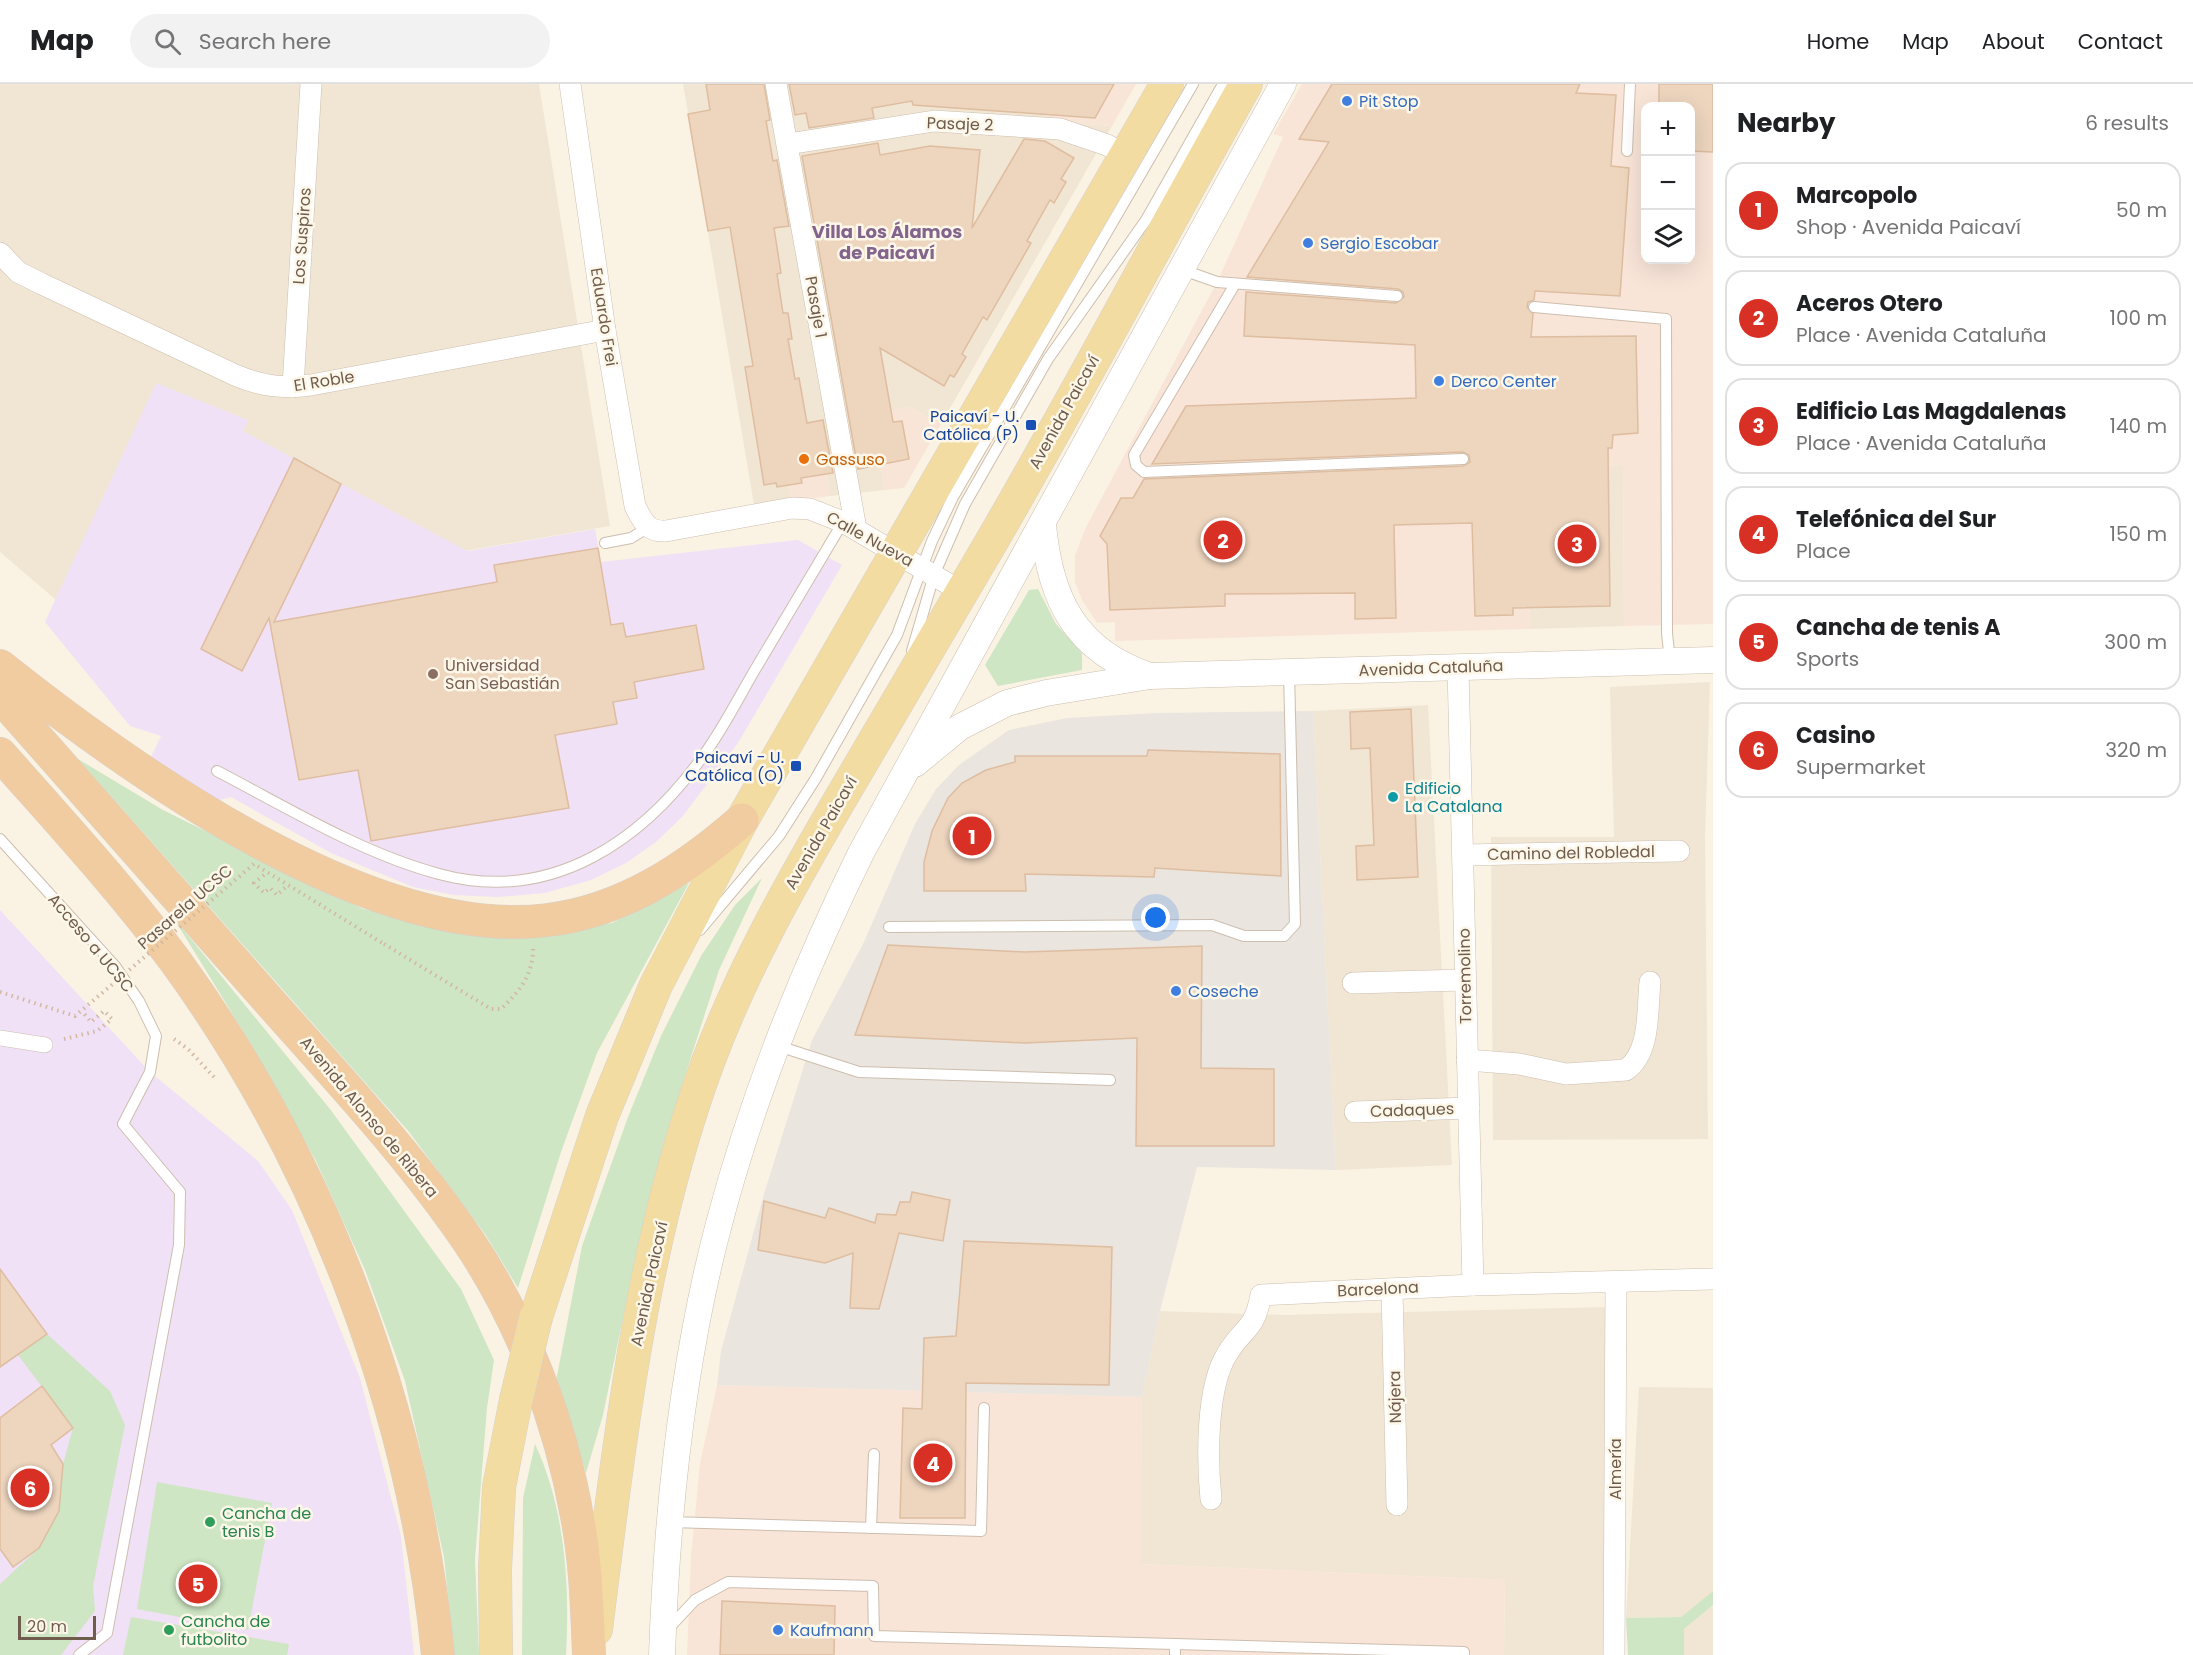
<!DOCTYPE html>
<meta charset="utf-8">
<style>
:root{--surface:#fff;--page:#f2f2f2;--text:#202124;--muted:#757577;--line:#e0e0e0;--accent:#d93025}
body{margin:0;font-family:Poppins,sans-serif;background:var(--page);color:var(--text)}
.controls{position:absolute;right:18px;top:18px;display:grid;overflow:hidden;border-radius:12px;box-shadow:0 6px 24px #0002}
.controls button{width:54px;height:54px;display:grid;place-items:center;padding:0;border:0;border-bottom:2px solid var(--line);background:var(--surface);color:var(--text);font:30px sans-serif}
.scale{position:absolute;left:18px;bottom:15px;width:78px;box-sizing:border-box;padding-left:6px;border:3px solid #705c4c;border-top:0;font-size:16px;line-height:21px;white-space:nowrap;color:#705c4c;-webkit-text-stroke:4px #fdf7e9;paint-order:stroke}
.you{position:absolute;left:1156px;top:834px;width:21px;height:21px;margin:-15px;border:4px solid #fff;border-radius:50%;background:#1a73e8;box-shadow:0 0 0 9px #1a73e833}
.badge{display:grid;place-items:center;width:39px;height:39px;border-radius:50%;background:var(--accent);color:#fff;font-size:20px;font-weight:700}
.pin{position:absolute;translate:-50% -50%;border:3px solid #fff;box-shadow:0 2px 6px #0006}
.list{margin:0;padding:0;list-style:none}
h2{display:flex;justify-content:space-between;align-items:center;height:78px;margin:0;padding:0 24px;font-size:26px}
h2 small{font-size:20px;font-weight:400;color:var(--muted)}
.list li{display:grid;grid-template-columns:39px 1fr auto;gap:18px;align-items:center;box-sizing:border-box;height:96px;margin:0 12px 12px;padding:0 12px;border:2px solid var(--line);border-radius:18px}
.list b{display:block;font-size:22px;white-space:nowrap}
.list p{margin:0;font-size:20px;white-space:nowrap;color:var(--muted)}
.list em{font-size:20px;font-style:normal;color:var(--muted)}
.icon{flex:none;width:33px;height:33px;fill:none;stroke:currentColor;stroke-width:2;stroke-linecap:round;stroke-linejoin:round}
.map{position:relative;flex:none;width:1713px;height:1571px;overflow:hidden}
header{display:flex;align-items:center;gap:36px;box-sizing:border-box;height:84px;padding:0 30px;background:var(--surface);border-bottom:2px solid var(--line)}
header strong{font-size:28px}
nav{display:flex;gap:33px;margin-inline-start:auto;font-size:21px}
.search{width:420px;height:54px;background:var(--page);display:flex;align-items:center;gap:15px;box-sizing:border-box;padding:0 21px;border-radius:33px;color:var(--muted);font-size:22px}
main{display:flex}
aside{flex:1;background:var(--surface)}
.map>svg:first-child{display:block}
</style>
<header>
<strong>Map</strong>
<div class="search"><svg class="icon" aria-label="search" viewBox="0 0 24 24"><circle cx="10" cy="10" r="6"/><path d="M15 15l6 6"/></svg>Search here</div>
<nav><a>Home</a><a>Map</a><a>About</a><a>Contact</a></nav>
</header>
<main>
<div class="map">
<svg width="1713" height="1571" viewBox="0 0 1713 1571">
<rect width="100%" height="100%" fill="#faf3e4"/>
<g fill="#f1e6d3">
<path d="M0 0H539L610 442 464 467 242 348 248 336 156 301 56 516 0 468Z"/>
<path d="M683 0H1049L1047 37 1112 42 941 340 911 323 872 330 885 406 830 412 817 337 779 344 792 417 754 421Z"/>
<path d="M1623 381 1624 542 1530 545 1528 384Z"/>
<path d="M1710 598 1705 752 1708 1055 1493 1056 1491 753H1614L1610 603Z"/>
<path d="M1428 621 1452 1081 1336 1086 1313 627Z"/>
<path d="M1608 1223 1605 1571H1504L1505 1496 1140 1480 1142 1313 1160 1227 1283 1231Z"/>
<path d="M1639 1303 1713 1304V1507L1681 1533 1626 1534Z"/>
<path d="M1713 1521V1571H1684V1545Z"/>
</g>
<g fill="#f9e5d8" fill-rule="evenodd">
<path d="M1049 0H1136L1112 42 1047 37Z"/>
<path d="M1302 0H1713V540L1624 542 1623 381 1528 384 1530 545 1115 557V538L1097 539 1082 516 1075 498V471L1086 443 1217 198 1283 53 1273 50ZM1646 22H1690V176H1646Z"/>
<path d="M911 323 941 340 904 404 885 406 872 330Z"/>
<path d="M817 337 830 412 792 417 779 344Z"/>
<path d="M717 1301 1142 1313 1141 1480 1505 1496 1504 1571H687L691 1472 700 1379Z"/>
</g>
<path fill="#eae5de" d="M1313 627 1336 1086 1197 1083 1160 1227 1142 1313 717 1301 721 1267 764 1110 812 956 864 858 915 740 936 705 959 681 1009 646 1067 634 1156 629Z"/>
<g fill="#f0e1f6">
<path d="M156 299 248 336 243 347 467 467 595 445 601 478 798 456 842 481 738 659 682 733 656 758 626 779 591 796 545 809 498 813 453 811 413 803 331 769 231 713 212 718 148 679 161 652 130 642 45 538Z"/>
<path d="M0 826 150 988 258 1077 292 1126 360 1294 401 1452 414 1571H0Z"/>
</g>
<g fill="#cfe6c4">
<path d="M1038 505 1056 540 1082 569V586L998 602 985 581 1029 506Z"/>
<path d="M78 675 163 726 363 825 461 844 572 845 612 839 689 799 597 969 561 1068 518 1204 485 1150 409 1048Z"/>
<path d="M762 794 719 886 666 1051 638 1161 603 1331 586 1389 556 1297 582 1162 628 1033 661 952 701 872 735 821Z"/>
<path d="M173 833 330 1025 461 1205 494 1276 487 1324 475 1475 479 1571H454L444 1473 405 1297 365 1186 316 1077 246 952Z"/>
<path d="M47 1250 110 1307 125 1341 93 1502 95 1527 61 1571H0V1500L39 1464 59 1427 63 1380 73 1344 18 1271Z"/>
<path d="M535 1360C565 1424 570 1502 566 1571H522L523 1414Z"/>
<path d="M157 1398 272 1419 248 1546 137 1525Z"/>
<path d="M1713 1507V1521L1684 1545V1571H1628L1626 1534 1681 1533Z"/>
<path d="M131 1533 289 1560 287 1571H123Z"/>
</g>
<g fill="#edd5be" stroke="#debda0" stroke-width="1.5">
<path d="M706 0H764L770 36 766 37 773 77 777 76 789 142 774 144 781 189 777 190 783 229H788L792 255H788L795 295 799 294 807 339 823 336 833 389 801 394 802 399 777 403 776 399 764 401 745 283 753 282 730 143 708 147 688 30 710 26Z"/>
<path d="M789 0H1114L1095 34 913 21 912 17 872 24 874 34 809 44 806 29 795 31Z"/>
<path d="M1332 0H1580L1576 9 1616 11 1611 82 1629 84 1620 212 1535 207 1534 216 1528 218 1527 223 1533 230 1531 253 1636 252 1638 349 1613 351 1612 364H1608L1610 522 1513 524V531L1475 532 1472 439 1394 441 1396 534 1355 535V509L1225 510V522L1110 526 1107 460 1100 452 1121 414H1133L1144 395 1463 382 1470 378 1469 371 1463 368 1152 380 1186 322 1416 314 1415 261 1244 252 1246 208 1396 219 1404 213 1403 208 1398 205 1247 193 1329 58 1299 55Z"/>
<path d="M1659 0H1713V68L1690 67V22H1659Z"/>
<path d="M1024 55 1045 57 1074 74 1061 95 1066 98 1054 119 1050 116 1027 157 1031 159 987 236 983 233 962 270 966 273 954 293 950 291 944 302 880 264 893 338 902 337 909 375 858 385 802 72 878 59 880 71 930 62 980 66 972 144Z"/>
<path d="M294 374 341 400 274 538 497 498 494 481 598 464 611 541 623 539 626 553 696 541 704 585 634 598 637 614 613 618 617 640 555 651 569 724 371 757 358 686 299 696 269 534 242 587 201 565Z"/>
<path d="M1411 625 1418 793 1357 796 1356 762 1374 761 1370 664 1351 665 1350 628Z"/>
<path d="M1148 666 1280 670 1281 792 1155 784 1154 793 1025 790 1026 807H924V778L932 747 948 714 962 699 986 686 1015 678V672H1147Z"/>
<path d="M888 861 1024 868 1202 862 1201 984 1274 985V1062H1136L1137 954 1025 959 855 951Z"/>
<path d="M912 1108 950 1116 943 1157 899 1149 879 1225 850 1224 853 1169 825 1179 758 1166 764 1117 825 1134 829 1124 875 1139 877 1130 896 1131 900 1118H910Z"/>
<path d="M964 1157 1112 1163 1109 1301 966 1299 965 1434H900L903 1324 922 1325 924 1254 956 1252Z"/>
<path d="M0 1185 47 1250 0 1283Z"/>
<path d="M42 1302 73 1344 51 1361 63 1380 59 1427 39 1464 13 1483 0 1465V1334Z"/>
<path d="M722 1517 835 1522 834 1571H720Z"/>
</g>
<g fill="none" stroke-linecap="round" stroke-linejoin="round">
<g stroke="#cdbeae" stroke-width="12">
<g id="service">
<path d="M1627 67 1630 0"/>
<path d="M1180 185 1217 198 1397 212"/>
<path d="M1235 200 1134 371 1136 381 1144 388 1463 375"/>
<path d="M1534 223 1666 235 1667 549 1670 578"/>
<path d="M605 459 631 454 647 444"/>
<path d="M912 567 934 491 965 420 1048 275 1146 136 1223 0"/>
<path d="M217 687C288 724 361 769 439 790 553 821 646 755 708 665 727 638 742 607 759 579 787 532 815 485 843 438"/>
<path d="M0 755 115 882 139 917 156 952 150 988 123 1040 180 1108 179 1161 107 1549 79 1571"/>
<path d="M889 843 1212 841 1244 852H1284L1295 840 1289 588"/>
<path d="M700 846 779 752 816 694 897 551 932 457 953 413 1193 0"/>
<path d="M775 961 859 988 1110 996"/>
<path d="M670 1438 981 1447 984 1324"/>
<path d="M871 1444 874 1370"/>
<path d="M668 1545 695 1516 728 1498 873 1502 874 1552 1175 1560V1571"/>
<path d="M1175 1560 1464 1568V1571"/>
</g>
</g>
<g stroke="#cdbeae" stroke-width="16">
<path id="pedestrian" d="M0 954 45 961"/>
</g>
<g stroke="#cdbeae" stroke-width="22">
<g id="minor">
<path d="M570 0 605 246 635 422C643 438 647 448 666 447L792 424 810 425 843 438 962 508"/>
<path d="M776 0 856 445"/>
<path d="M788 60 934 37 1060 45 1107 61 1127 72"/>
<path d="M0 169 18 188 42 200 235 291C261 302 283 305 311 301L605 246"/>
<path d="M293 303 311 0"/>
<path d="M1458 583 1473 1201"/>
<path d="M1463 771 1679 767"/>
<path d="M1353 899 1465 896"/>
<path d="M1467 976 1519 980 1566 990 1626 986C1651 968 1647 926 1650 898"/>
<path d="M1355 1028 1469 1024"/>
<path d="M1392 1205 1397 1421"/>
<path d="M1211 1415C1207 1376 1206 1304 1227 1270 1244 1242 1254 1248 1261 1211L1473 1201 1713 1195"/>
<path d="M1614 1571 1616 1198"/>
</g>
</g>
<g stroke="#cdbeae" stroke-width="27">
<g id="tertiary">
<path d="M1043 441C1050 515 1075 567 1150 592"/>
<path d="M915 680 960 643 1007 619 1046 609 1150 592 1713 576"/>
<path d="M662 1571C667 1425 682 1277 720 1136 754 1008 803 887 861 769L1283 0"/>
</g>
</g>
<g stroke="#d7d1cd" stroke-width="34">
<g id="primary">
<path d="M536 1233 602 1032 656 901 742 736 1167 0"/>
<path d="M596 1545C620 1355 641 1159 708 978 742 887 789 803 838 719 884 641 930 562 976 484 1070 325 1155 161 1246 0"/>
<path d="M496 1571 495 1486 499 1403 516 1316"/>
</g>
</g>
<g stroke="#d7d1cd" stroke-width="34">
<g id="trunk">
<path d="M0 582C132 687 372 859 548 836 623 827 686 785 742 736"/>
<path d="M0 612C90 713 179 815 269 917 338 995 410 1071 469 1158 523 1239 560 1337 577 1432 586 1478 587 1525 589 1571"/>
<path d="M0 670C60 738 122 805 176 878 322 1079 414 1324 438 1571"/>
</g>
</g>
<g stroke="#d1b8a1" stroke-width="4" stroke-dasharray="1.5 4.5" stroke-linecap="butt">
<path d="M264 791 254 799 264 809 270 804 277 811 287 802"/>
<path d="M384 860 491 925H501C519 908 533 891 533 865"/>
<path d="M64 955 97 947 112 935 104 927 91 938 82 927"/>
<path d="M174 955 188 965 214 993"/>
</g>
<use href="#service" stroke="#fff" stroke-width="10"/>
<use href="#pedestrian" stroke="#fff" stroke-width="15"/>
<use href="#minor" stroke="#fff" stroke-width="21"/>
<use href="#tertiary" stroke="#fff" stroke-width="26"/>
<use href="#primary" stroke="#f3dca1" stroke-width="33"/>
<use href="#trunk" stroke="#f1cca0" stroke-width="33"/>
<g stroke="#d7d1cd" stroke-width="34" stroke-linecap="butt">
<path id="primary-bridge" d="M516 1316 536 1233"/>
</g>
<path stroke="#d1b8a1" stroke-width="4" stroke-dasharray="1.5 4.5" stroke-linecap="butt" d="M0 908 75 932 254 780 384 860"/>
<use href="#primary-bridge" stroke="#f3dca1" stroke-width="33"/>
</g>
<g fill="#3f7fe0" stroke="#fdf7e9" stroke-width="2">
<circle cx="1347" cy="17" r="6"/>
<circle cx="1308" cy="159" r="6"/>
<circle cx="1439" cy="297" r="6"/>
<circle cx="1176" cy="907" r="6"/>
<circle cx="778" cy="1546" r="6"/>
</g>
<g fill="#1a4fb4" stroke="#fdf7e9" stroke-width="2">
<rect x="1025" y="335" width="12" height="12" rx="3"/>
<rect x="790" y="676" width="12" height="12" rx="3"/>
</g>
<circle fill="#e8710a" stroke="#fdf7e9" stroke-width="2" cx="804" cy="375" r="6"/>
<circle fill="#8d6e63" stroke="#fdf7e9" stroke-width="2" cx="433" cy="590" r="6"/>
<circle fill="#0f9aa8" stroke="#fdf7e9" stroke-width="2" cx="1393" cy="713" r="6"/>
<g fill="#2e9e5b" stroke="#fdf7e9" stroke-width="2">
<circle cx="210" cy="1438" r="6"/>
<circle cx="169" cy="1546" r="6"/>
</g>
<g text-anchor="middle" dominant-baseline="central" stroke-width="5" stroke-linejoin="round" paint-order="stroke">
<g font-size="16" fill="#366cbe" stroke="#fdf7e9" text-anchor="start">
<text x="1359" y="17">Pit Stop</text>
<text x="1320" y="159">Sergio Escobar</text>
<text x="1451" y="297">Derco Center</text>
<text x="1188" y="907">Coseche</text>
<text x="790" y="1546">Kaufmann</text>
</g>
<g font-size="16" fill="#705c4c" stroke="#fdf7e9">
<text transform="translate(960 40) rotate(2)">Pasaje 2</text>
<text transform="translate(302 152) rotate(-86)">Los Suspiros</text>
<text transform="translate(816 223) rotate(80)">Pasaje 1</text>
<text transform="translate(604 233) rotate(81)">Eduardo Frei</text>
<text transform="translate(324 297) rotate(-9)">El Roble</text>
<text transform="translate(1064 328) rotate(-61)">Avenida Paicaví</text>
<text transform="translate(870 455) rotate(29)">Calle Nueva</text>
<text transform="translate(1431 584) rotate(-2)">Avenida Cataluña</text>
<text transform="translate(821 749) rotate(-60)">Avenida Paicaví</text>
<text transform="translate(1571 769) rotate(-1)">Camino del Robledal</text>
<text transform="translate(185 823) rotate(-41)">Pasarela UCSC</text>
<text transform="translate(91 859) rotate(50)">Acceso a UCSC</text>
<text transform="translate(1465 892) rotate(-91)">Torremolino</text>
<text transform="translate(1412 1026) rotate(-2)">Cadaques</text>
<text transform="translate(369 1033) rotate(50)">Avenida Alonso de Ribera</text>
<text transform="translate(649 1200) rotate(-78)">Avenida Paicaví</text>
<text transform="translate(1378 1205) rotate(-3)">Barcelona</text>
<text transform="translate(1395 1313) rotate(-91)">Nájera</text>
<text transform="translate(1615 1385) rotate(-90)">Almería</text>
</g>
<g font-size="16" fill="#164399" stroke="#fdf7e9" text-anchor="end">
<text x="1019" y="332">Paicaví - U.<tspan x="1019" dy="18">Católica (P)</tspan></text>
<text x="784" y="673">Paicaví - U.<tspan x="784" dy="18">Católica (O)</tspan></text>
</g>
<g font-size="16" fill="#c56008" stroke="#fdf7e9" text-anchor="start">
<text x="816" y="375">Gassuso</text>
</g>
<g font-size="16" fill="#785e54" stroke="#fdf7e9" text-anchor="start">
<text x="445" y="581">Universidad<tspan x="445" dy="18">San Sebastián</tspan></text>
</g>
<g font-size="16" fill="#0d838f" stroke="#fdf7e9" text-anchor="start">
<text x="1405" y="704">Edificio<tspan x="1405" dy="18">La Catalana</tspan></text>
</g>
<g font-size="16" fill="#27864d" stroke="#fdf7e9" text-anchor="start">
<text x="222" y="1429">Cancha de<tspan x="222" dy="18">tenis B</tspan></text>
<text x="181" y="1537">Cancha de<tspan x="181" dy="18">futbolito</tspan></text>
</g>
<g font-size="18" font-weight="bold" fill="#82648c" stroke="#fdf7e9">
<text x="887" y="147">Villa Los Álamos<tspan x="887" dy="21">de Paicaví</tspan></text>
</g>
</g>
</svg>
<div class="controls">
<button>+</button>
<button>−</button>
<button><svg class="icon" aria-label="layers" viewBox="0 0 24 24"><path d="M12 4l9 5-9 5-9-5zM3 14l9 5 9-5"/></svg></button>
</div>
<div class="scale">20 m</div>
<div class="you"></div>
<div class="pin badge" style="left:972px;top:752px">1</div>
<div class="pin badge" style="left:1223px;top:456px">2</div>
<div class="pin badge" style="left:1577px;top:460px">3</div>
<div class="pin badge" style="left:933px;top:1379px">4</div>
<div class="pin badge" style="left:198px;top:1500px">5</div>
<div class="pin badge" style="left:30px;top:1404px">6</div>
</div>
<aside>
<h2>Nearby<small>6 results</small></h2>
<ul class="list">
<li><span class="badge">1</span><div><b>Marcopolo</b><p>Shop · Avenida Paicaví</p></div><em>50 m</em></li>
<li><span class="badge">2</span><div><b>Aceros Otero</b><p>Place · Avenida Cataluña</p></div><em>100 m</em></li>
<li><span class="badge">3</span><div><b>Edificio Las Magdalenas</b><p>Place · Avenida Cataluña</p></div><em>140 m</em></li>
<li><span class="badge">4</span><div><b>Telefónica del Sur</b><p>Place</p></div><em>150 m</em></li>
<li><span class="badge">5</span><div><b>Cancha de tenis A</b><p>Sports</p></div><em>300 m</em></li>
<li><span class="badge">6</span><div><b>Casino</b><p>Supermarket</p></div><em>320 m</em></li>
</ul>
</aside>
</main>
